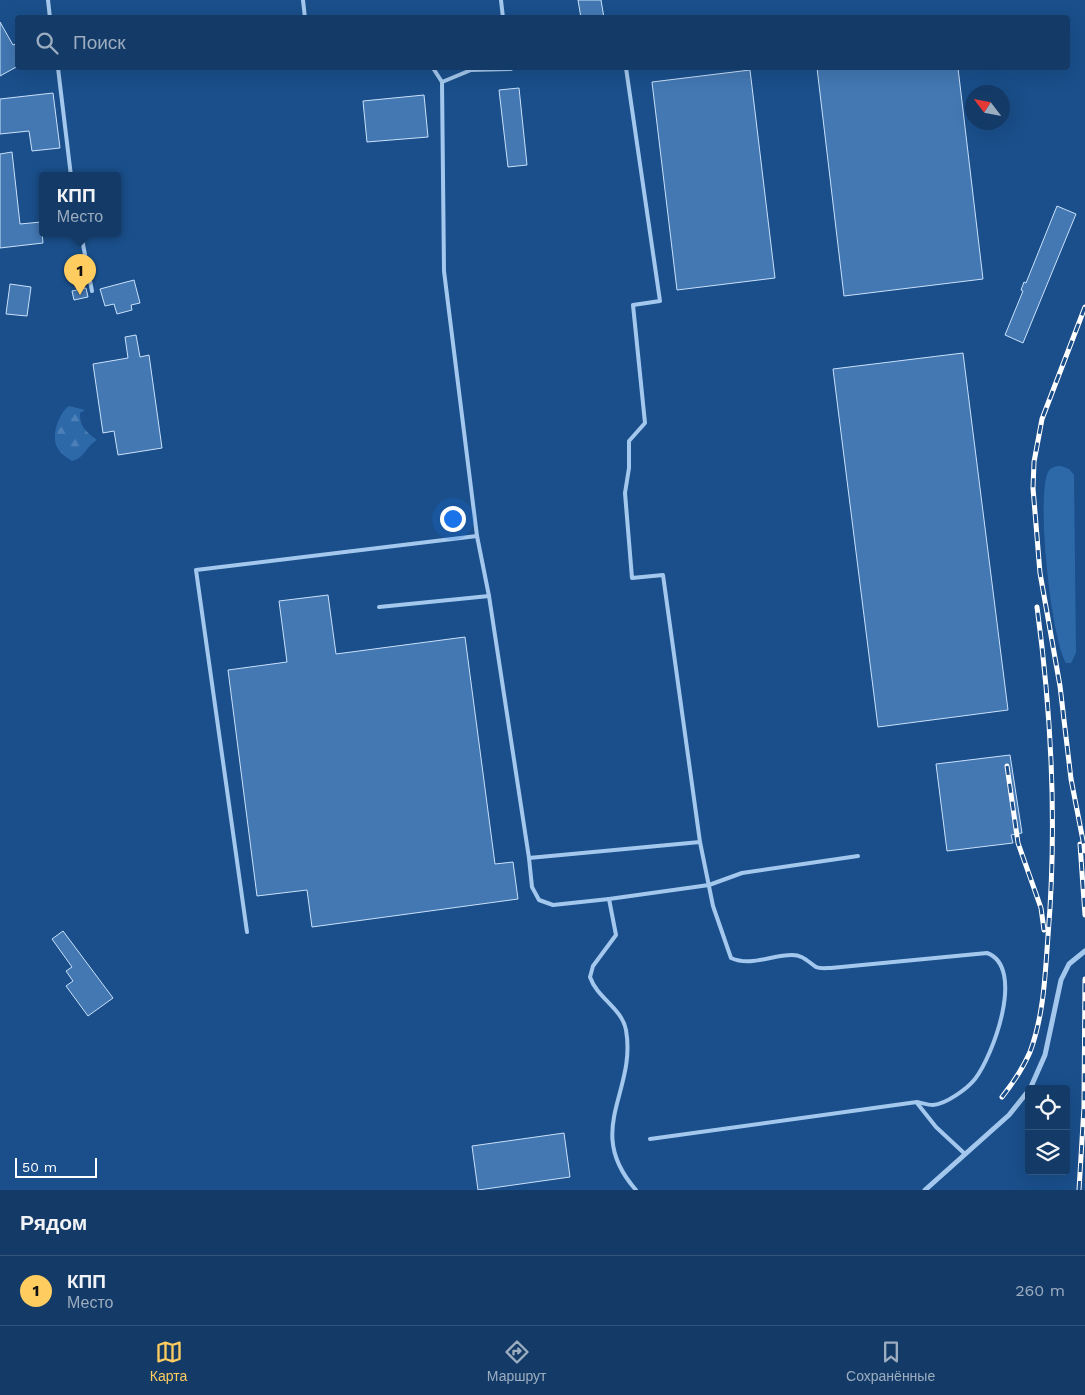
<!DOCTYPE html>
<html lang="ru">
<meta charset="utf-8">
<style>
:root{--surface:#143b68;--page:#214671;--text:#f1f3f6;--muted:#9dadc0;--line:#33557c;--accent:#ffcc60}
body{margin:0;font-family:"Work Sans",sans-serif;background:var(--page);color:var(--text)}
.controls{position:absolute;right:15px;bottom:15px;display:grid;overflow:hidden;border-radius:5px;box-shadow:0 5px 20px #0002}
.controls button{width:45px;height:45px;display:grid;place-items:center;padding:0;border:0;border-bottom:1px solid var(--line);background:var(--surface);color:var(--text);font:25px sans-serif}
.compass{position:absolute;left:965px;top:85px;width:45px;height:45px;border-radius:50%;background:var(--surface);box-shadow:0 5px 20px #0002;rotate:302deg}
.scale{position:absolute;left:15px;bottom:12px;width:82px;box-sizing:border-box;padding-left:5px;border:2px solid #fff;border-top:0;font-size:14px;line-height:18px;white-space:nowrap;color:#fff;-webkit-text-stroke:4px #1a4f8b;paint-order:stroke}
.you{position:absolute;left:452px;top:518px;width:18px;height:18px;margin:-12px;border:4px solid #fff;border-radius:50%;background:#1a73e8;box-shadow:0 0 0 8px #1a73e833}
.badge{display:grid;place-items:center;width:32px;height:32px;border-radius:50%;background:var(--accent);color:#111;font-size:16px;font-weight:700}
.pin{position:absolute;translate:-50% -41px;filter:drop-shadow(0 1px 2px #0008)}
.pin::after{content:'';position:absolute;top:26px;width:18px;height:15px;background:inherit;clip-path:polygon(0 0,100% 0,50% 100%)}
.popup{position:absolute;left:39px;top:172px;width:82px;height:65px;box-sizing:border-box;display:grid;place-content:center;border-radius:5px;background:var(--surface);filter:drop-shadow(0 1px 4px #0005);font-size:16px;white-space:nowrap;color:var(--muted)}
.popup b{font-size:19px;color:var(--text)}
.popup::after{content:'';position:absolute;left:50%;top:100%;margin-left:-10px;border:10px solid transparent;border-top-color:var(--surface)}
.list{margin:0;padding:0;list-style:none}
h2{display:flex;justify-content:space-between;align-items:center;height:65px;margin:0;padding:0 20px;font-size:21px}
h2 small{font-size:16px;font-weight:400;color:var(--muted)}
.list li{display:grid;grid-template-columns:32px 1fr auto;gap:15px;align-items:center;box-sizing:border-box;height:70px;padding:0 20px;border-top:1px solid var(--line)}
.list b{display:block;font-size:19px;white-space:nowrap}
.list p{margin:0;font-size:16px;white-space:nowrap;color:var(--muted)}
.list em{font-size:16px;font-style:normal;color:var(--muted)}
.icon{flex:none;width:28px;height:28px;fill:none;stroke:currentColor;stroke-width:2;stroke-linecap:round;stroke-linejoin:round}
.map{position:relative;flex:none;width:1085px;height:1190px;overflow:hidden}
.search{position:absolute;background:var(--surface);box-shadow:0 5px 20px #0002;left:15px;right:15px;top:15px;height:55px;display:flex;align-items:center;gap:12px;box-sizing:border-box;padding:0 18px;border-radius:5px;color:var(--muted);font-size:19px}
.sheet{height:135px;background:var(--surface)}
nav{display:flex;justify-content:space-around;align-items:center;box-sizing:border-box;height:70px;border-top:1px solid var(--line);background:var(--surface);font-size:14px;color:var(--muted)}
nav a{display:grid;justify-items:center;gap:2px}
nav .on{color:var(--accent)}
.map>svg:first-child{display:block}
</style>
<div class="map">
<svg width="1085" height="1190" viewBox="0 0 1085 1190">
<defs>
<pattern id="forest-firs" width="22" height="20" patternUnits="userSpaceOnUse" patternTransform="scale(1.25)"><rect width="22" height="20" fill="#2d69a9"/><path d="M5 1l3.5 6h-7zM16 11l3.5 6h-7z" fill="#4c80b6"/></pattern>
</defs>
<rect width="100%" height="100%" fill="#1a4f8b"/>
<path fill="#2d69a9" d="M1061 466 1069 469 1074 475 1076 653 1071 663H1066C1051 639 1036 498 1048 472 1051 467 1056 466 1061 466Z"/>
<path fill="url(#forest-firs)" d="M69 406 85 410 80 413C79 426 87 433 97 440 86 446 85 458 72 461 66 457 60 453 57 447 51 435 59 413 69 406Z"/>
<g fill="#4378b3" stroke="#cae1fa">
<path d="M578 0H601L604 18H581Z"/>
<path d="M0 22 13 45 18 43V66L0 76Z"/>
<path d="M817 68H958L983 279 844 296Z"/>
<path d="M750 70 775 278 677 290 652 82Z"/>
<path d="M519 88 527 165 508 167 499 90Z"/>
<path d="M53 93 60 148 32 151 29 131 0 134V99Z"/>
<path d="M424 95 428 137 367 142 363 101Z"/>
<path d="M12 152 20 224 41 222 43 243 0 248V154Z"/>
<path d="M1057 206 1076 214 1023 343 1005 335 1023 291 1021 290 1024 282 1026 283Z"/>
<path d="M134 280 140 303 131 305 132 310 117 314 114 304 105 306 100 289Z"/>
<path d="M10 284 31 287 27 316 6 314Z"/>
<path d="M86 288 88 297 74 300 72 291Z"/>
<path d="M136 335 140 357 149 355 162 448 118 455 114 431 103 433 93 364 128 358 125 337Z"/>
<path d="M963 353 1008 710 878 727 833 369Z"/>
<path d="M328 595 336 654 465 637 495 864 513 862 518 899 312 927 307 890 257 896 228 670 287 662 279 601Z"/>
<path d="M1010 755 1022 833 1011 835 1013 843 947 851 936 764Z"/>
<path d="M63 931 113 998 88 1016 66 986 73 981 66 971 72 967 52 939Z"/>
<path d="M564 1133 570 1177 478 1190 472 1146Z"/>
</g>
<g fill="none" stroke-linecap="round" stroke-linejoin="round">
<g stroke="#a4c8ed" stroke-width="4">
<path d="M48 0 50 18"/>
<path d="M303 0 305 18"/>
<path d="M501 0 503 18"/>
<path d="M58 68 71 176"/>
<path d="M433 68 442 82 444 271 477 536 489 596 529 858 700 842 663 575 632 578 625 493 629 468V441L645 423 633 305 660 301 626 68"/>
<path d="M511 68H525"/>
<path d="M442 82 471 70 511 69"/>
<path d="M81 234 92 291"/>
<path d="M379 607 489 596"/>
<path d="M529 858 532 887 539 900 553 905 609 899"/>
<path d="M247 932 196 570 477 536"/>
<path d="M917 1103 936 1127 965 1154"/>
<path d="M650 1139 917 1102C922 1103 928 1105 933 1105 946 1104 967 1089 975 1079 993 1056 1026 967 987 953L831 968C826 968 820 969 816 967 807 961 803 955 792 955 771 955 751 967 731 958L713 906 700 842"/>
<path d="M636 1190C583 1130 637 1092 626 1030 622 1008 597 998 590 977L593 966 616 935 609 899 709 885 742 873 858 856"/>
</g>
<g stroke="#a4c8ed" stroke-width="5">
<path d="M1030 1089 1045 1055 1061 980 1069 964 1085 951"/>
<path d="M925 1190 1009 1115 1029 1090"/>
</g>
<g stroke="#fff" stroke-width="5">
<g id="rail">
<path d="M1085 307 1042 419 1034 462 1033 488 1040 573 1060 686 1071 779 1085 851"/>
<path d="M1007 766 1018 843 1041 908 1044 930"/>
<path d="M1080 844 1085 915"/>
<path d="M1002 1097C1013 1083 1023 1068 1030 1052 1044 1014 1045 976 1048 936 1057 826 1052 717 1037 607"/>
<path d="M1079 1190 1084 1107 1085 979"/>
</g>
</g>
<use href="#rail" stroke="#1a4f8b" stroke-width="3" stroke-dasharray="9" stroke-linecap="butt"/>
</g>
</svg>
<div class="controls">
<button><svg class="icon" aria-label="locate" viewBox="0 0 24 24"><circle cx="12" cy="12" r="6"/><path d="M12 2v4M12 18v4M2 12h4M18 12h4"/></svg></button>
<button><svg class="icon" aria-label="layers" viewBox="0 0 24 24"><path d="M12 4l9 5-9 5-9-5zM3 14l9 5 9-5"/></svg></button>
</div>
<svg class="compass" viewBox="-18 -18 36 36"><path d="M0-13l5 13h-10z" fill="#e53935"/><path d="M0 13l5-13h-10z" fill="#9dadc0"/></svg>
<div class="scale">50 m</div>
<div class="you"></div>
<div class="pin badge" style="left:80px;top:295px">1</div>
<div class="popup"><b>КПП</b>Место</div>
<div class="search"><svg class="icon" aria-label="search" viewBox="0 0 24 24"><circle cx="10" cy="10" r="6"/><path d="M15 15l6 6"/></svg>Поиск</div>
</div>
<section class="sheet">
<h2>Рядом<small></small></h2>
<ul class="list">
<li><span class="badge">1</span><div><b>КПП</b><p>Место</p></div><em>260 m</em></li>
</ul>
</section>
<nav>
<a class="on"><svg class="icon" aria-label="map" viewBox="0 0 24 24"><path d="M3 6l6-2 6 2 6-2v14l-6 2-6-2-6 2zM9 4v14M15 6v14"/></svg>Карта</a>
<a><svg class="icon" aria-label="directions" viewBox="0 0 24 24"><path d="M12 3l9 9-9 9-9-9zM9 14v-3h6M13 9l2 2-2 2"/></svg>Маршрут</a>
<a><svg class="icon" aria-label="saved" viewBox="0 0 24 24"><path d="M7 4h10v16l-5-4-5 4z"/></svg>Сохранённые</a>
</nav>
